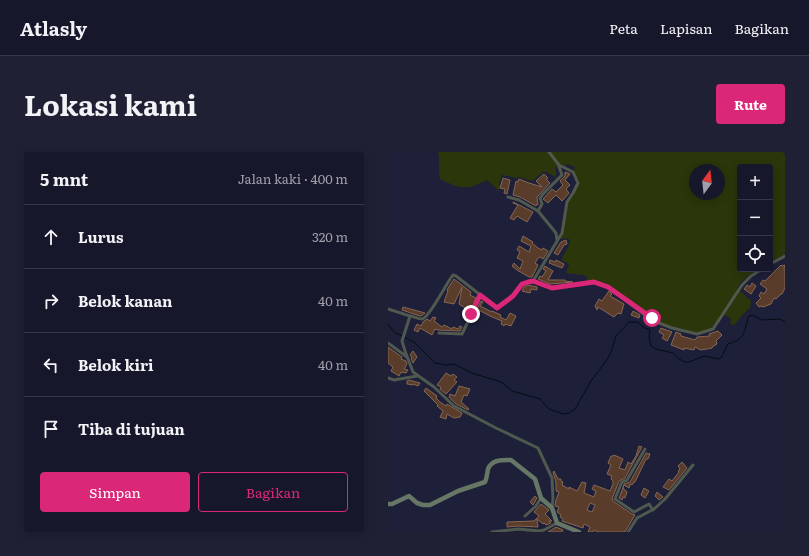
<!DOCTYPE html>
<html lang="id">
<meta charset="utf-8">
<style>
:root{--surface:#16172b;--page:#1f2033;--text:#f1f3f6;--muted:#9e9fa9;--line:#353647;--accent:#db2777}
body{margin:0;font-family:Literata,serif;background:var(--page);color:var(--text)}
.controls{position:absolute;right:12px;top:12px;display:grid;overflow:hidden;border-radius:4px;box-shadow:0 2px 10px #0003}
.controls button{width:36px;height:36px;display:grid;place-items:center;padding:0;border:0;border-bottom:1px solid var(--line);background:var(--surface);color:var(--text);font:20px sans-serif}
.compass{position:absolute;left:301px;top:12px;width:36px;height:36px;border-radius:50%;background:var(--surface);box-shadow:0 2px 10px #0003;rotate:15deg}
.stop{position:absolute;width:12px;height:12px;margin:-9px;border:3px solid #db2777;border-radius:50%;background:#fff}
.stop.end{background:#db2777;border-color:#fff;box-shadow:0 1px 4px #0008}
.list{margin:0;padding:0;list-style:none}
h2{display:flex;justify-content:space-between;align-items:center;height:52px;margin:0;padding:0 16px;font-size:17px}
h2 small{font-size:13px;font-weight:400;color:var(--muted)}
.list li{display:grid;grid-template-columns:26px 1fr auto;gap:12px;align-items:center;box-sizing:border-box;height:64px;padding:0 16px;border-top:1px solid var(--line)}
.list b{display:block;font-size:15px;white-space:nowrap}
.list em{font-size:13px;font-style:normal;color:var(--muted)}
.actions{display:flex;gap:8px;padding:12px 16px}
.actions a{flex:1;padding:9px 0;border:1px solid var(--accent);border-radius:4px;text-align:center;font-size:14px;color:var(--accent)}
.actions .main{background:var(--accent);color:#fff}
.icon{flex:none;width:22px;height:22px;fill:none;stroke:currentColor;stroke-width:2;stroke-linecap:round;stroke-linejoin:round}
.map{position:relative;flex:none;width:397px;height:380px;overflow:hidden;border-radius:4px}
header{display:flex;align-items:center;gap:24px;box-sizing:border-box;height:56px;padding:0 20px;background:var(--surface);border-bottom:1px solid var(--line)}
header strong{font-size:19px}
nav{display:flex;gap:22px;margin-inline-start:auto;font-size:14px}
.intro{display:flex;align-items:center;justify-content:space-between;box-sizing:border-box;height:96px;padding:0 24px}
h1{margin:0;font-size:28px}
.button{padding:10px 18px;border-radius:4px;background:var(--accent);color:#fff;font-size:14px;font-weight:700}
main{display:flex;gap:24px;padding:0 24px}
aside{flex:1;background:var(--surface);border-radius:4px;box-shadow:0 2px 10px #0003}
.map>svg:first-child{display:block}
</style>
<header>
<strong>Atlasly</strong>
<nav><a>Peta</a><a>Lapisan</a><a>Bagikan</a></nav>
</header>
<div class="intro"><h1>Lokasi kami</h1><a class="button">Rute</a></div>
<main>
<aside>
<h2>5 mnt<small>Jalan kaki · 400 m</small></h2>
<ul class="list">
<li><svg class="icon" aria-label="ahead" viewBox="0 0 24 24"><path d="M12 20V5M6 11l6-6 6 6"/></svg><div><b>Lurus</b></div><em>320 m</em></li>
<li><svg class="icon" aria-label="right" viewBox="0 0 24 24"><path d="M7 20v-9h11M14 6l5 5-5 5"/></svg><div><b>Belok kanan</b></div><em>40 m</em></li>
<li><svg class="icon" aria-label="left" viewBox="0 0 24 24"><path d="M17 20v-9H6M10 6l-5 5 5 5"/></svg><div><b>Belok kiri</b></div><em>40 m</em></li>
<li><svg class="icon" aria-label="arrive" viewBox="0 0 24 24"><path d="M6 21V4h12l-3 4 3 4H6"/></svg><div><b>Tiba di tujuan</b></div></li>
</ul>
<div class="actions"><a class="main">Simpan</a><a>Bagikan</a></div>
</aside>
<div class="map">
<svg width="397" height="380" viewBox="0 0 397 380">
<rect width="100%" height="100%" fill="#1e1f39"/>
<path fill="#2b360a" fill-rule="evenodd" d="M50 0H397V102L388 107 382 108V15H352V117H368L353 130 349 136 363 149 362 156C355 161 352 167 346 173L342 172 343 168 341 165 336 163 331 171H327C319 183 310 181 297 178 283 175 269 170 257 162 244 153 233 141 220 134 213 130 206 129 198 129L199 125 196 123 178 121 181 112 173 108 182 91V88L179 86 174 87 172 86 175 81 180 50 190 34 185 20 187 15 179 12 177 14 174 12 168 15V24L167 25 158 20H155L144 29 131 25 129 26 114 23 111 31 112 37 110 38 99 28C78 39 72 37 52 27 50 18 52 9 50 0ZM307 18H331V42H307Z"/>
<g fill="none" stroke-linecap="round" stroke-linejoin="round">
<path stroke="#010f14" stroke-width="1" d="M0 172 6 180 26 190 47 211 58 213 66 212 84 221 110 229 115 231 124 239 152 247 161 257 176 262 181 261 187 257 203 229 218 209 223 200 228 184 241 170H250L255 175 262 178 261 184 263 194 268 197 285 201 291 207 297 210H301L316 204 331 207 333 206 340 192C359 186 355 180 361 164L364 163 374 168 392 167 397 170"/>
</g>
<g fill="#593c2a" stroke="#866754" fill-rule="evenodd">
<path d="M177 20 182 22 177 28 182 33 178 37 181 41 174 49 168 43 160 51 155 47 164 37 168 40 175 33 172 29 177 24Z"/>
<path d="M156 22 160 26 158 27 162 31 149 45 150 53 149 52 148 54 132 45 125 43 128 29 130 30 131 27 141 31 154 35 148 29Z"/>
<path d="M115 26 122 28 119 42 116 41 117 37 112 36Z"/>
<path d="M125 50 145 60 139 70 129 64 126 68 122 66 130 53 125 51Z"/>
<path d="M135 84 145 90 144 91 150 96 154 98 155 96 160 99 155 107 152 105 150 106 147 111 150 113 144 125H141L129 118 124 114 126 111 132 117 135 109 129 106 132 100 129 98 131 94 141 100 143 94 133 89Z"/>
<path d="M178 88 179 92 176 93 170 103 166 101 173 90Z"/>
<path d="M162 108 167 110 168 108 176 112 174 116 161 111Z"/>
<path d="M393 113 394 114 397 113 396 117 397 119V136L394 142H393L388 147 386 146 383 152 375 155 373 154 371 155 368 151 373 146 371 144 373 140 376 142 379 137 372 132 375 128 377 129Z"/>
<path d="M157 114 165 119 160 128H177V129L185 130 162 132 150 127 152 124 154 125 158 119 155 117Z"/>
<path d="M66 127 83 140 82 143 88 146 84 155 82 154 80 158 71 152 74 135 66 152 56 150 60 139 59 138Z"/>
<path d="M364 131 368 134 363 142 356 137 359 133 362 135Z"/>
<path d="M140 133 149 135V138L143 137 142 141 134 139 136 135Z"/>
<path d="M221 139 224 142 222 144 236 152 233 162 230 161 226 165 210 155 209 158 207 154 211 147 214 149Z"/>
<path d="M93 149 95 150 92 154 104 160V159L113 163 112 165 118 168 122 161 128 164 123 174 117 172 116 174 113 172 114 169 102 164 89 157Z"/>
<path d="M15 155 37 161 33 164H32L14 158Z"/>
<path d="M245 159 252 163 251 166 243 163Z"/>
<path d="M45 165 48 166 46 169 54 175 56 173 64 177 65 175 70 177 72 174 74 175 72 179 50 178 47 177 44 183 32 176 30 180 26 178 29 172 33 174 35 170 39 167 42 169Z"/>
<path d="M273 176 284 180 279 189 274 186 276 183 271 180Z"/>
<path d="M330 179 334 183 328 189 329 192 324 195V196L313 198 307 195 306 198 296 196V198L283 193 288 180 293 182V184L307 188 309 185 322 184 321 182Z"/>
<path d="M0 195 14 205 13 207 18 209 19 212 16 217 20 218 18 221 13 220 11 224 3 219 5 215 0 211Z"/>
<path d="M25 199 29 205 25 211 23 206 24 205 22 203Z"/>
<path d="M58 221 63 224 65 222 69 225 66 228 69 230 58 242 52 237 53 235 49 233Z"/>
<path d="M21 228 32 231 30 234 25 232V233L19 232V229Z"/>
<path d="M71 234 82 237 79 244 76 243 73 250 81 257 80 258 68 252 61 245 62 242 67 244Z"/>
<path d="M38 236 49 244 48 246 52 250 58 254 59 252 74 261 72 265 66 266 59 262 58 267 52 265 55 259 49 254 50 253 36 239Z"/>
<path d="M251 294 254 295 237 326 231 329 224 347 225 349 244 362 247 363 237 380H210L206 378 205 380H200L202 375 196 372 195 376 174 369 175 367 172 365 173 363 169 360 171 355 167 354 168 348 171 340 168 339V330L165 320 166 319 170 327H173V329L175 330 174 333 181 337V335L189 339 194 330 198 331 196 341 206 345 208 339 204 337 206 333 222 339 225 332V329L223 327 224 324 219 322 223 313 220 311 223 304H225L226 303 235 307 231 316 237 318 240 310 243 312 248 304ZM202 351 207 353 204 360 199 358Z"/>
<path d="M258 301 262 302 260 307H258L247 330H246L244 333 242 332 241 336 236 333 235 336 236 332 242 330Z"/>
<path d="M294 310 299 316 281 338 275 335 281 327 284 329 291 320 290 319 292 317 290 314Z"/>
<path d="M235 336 239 340 237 346 235 345 234 348 231 346Z"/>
<path d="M256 336 261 339 257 346 253 343Z"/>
<path d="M269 340 275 345 271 348 267 344Z"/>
<path d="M147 344 149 346 145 353 142 350Z"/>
<path d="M153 352 161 358 157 362 164 369H161L163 371 158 373 156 371 155 372 149 367 150 375 130 374 119 375V370L146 369 151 364 146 360Z"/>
<path d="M168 375 175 378 174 380H160Z"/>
</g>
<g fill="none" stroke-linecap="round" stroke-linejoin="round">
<g stroke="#4f594d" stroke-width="3">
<path d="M120 45 131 48 150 59 168 81 169 88"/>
<path d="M150 59 154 52 152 46 155 42 174 23 170 12"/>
<path d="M382 112 397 104"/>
<path d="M145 129 174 81 179 50 185 41 190 31 185 20 171 13 161 0"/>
<path d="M0 157 22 164"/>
<path d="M51 181 74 182 93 143"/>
<path d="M0 191 19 205"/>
<path d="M0 226 6 228 29 224"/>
<path d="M257 297 239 328 234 330 233 332 227 347 246 360 261 352 265 358"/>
<path d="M164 356 165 347 164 326 150 296 108 276 66 254 46 235 25 220 17 199 14 189 22 164C25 164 30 167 34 167 41 166 59 130 65 123L68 124 109 156 125 143 134 132 140 130 145 129 164 136 205 130 220 135 257 163 271 171 284 176 309 182 325 177 354 133 363 124 374 117"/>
<path d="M137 364 148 354 153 346"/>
<path d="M104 380 130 377 151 379 156 378 169 371"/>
<path d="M240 380 249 366 266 357 277 347 305 313"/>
</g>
<path stroke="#677765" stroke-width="4.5" d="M0 352H4L21 344 29 351 35 353H42L70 339 97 330C99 326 99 322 100 317 104 307 115 308 123 308L147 327 153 346 164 356 169 371 191 380"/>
</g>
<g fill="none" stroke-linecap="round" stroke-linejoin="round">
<path stroke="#db2777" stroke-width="5" d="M83 162 92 143 109 156 125 144 134 132 140 130 145 129 164 136 206 130 220 135 264 166"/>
</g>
</svg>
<div class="controls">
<button>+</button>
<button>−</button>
<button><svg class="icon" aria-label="locate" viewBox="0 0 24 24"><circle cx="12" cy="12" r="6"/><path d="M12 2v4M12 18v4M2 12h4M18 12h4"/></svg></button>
</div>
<svg class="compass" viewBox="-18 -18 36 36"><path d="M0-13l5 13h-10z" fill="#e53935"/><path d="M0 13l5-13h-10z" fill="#9e9fa9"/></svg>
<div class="stop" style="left:264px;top:166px"></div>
<div class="stop end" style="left:83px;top:162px"></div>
</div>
</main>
